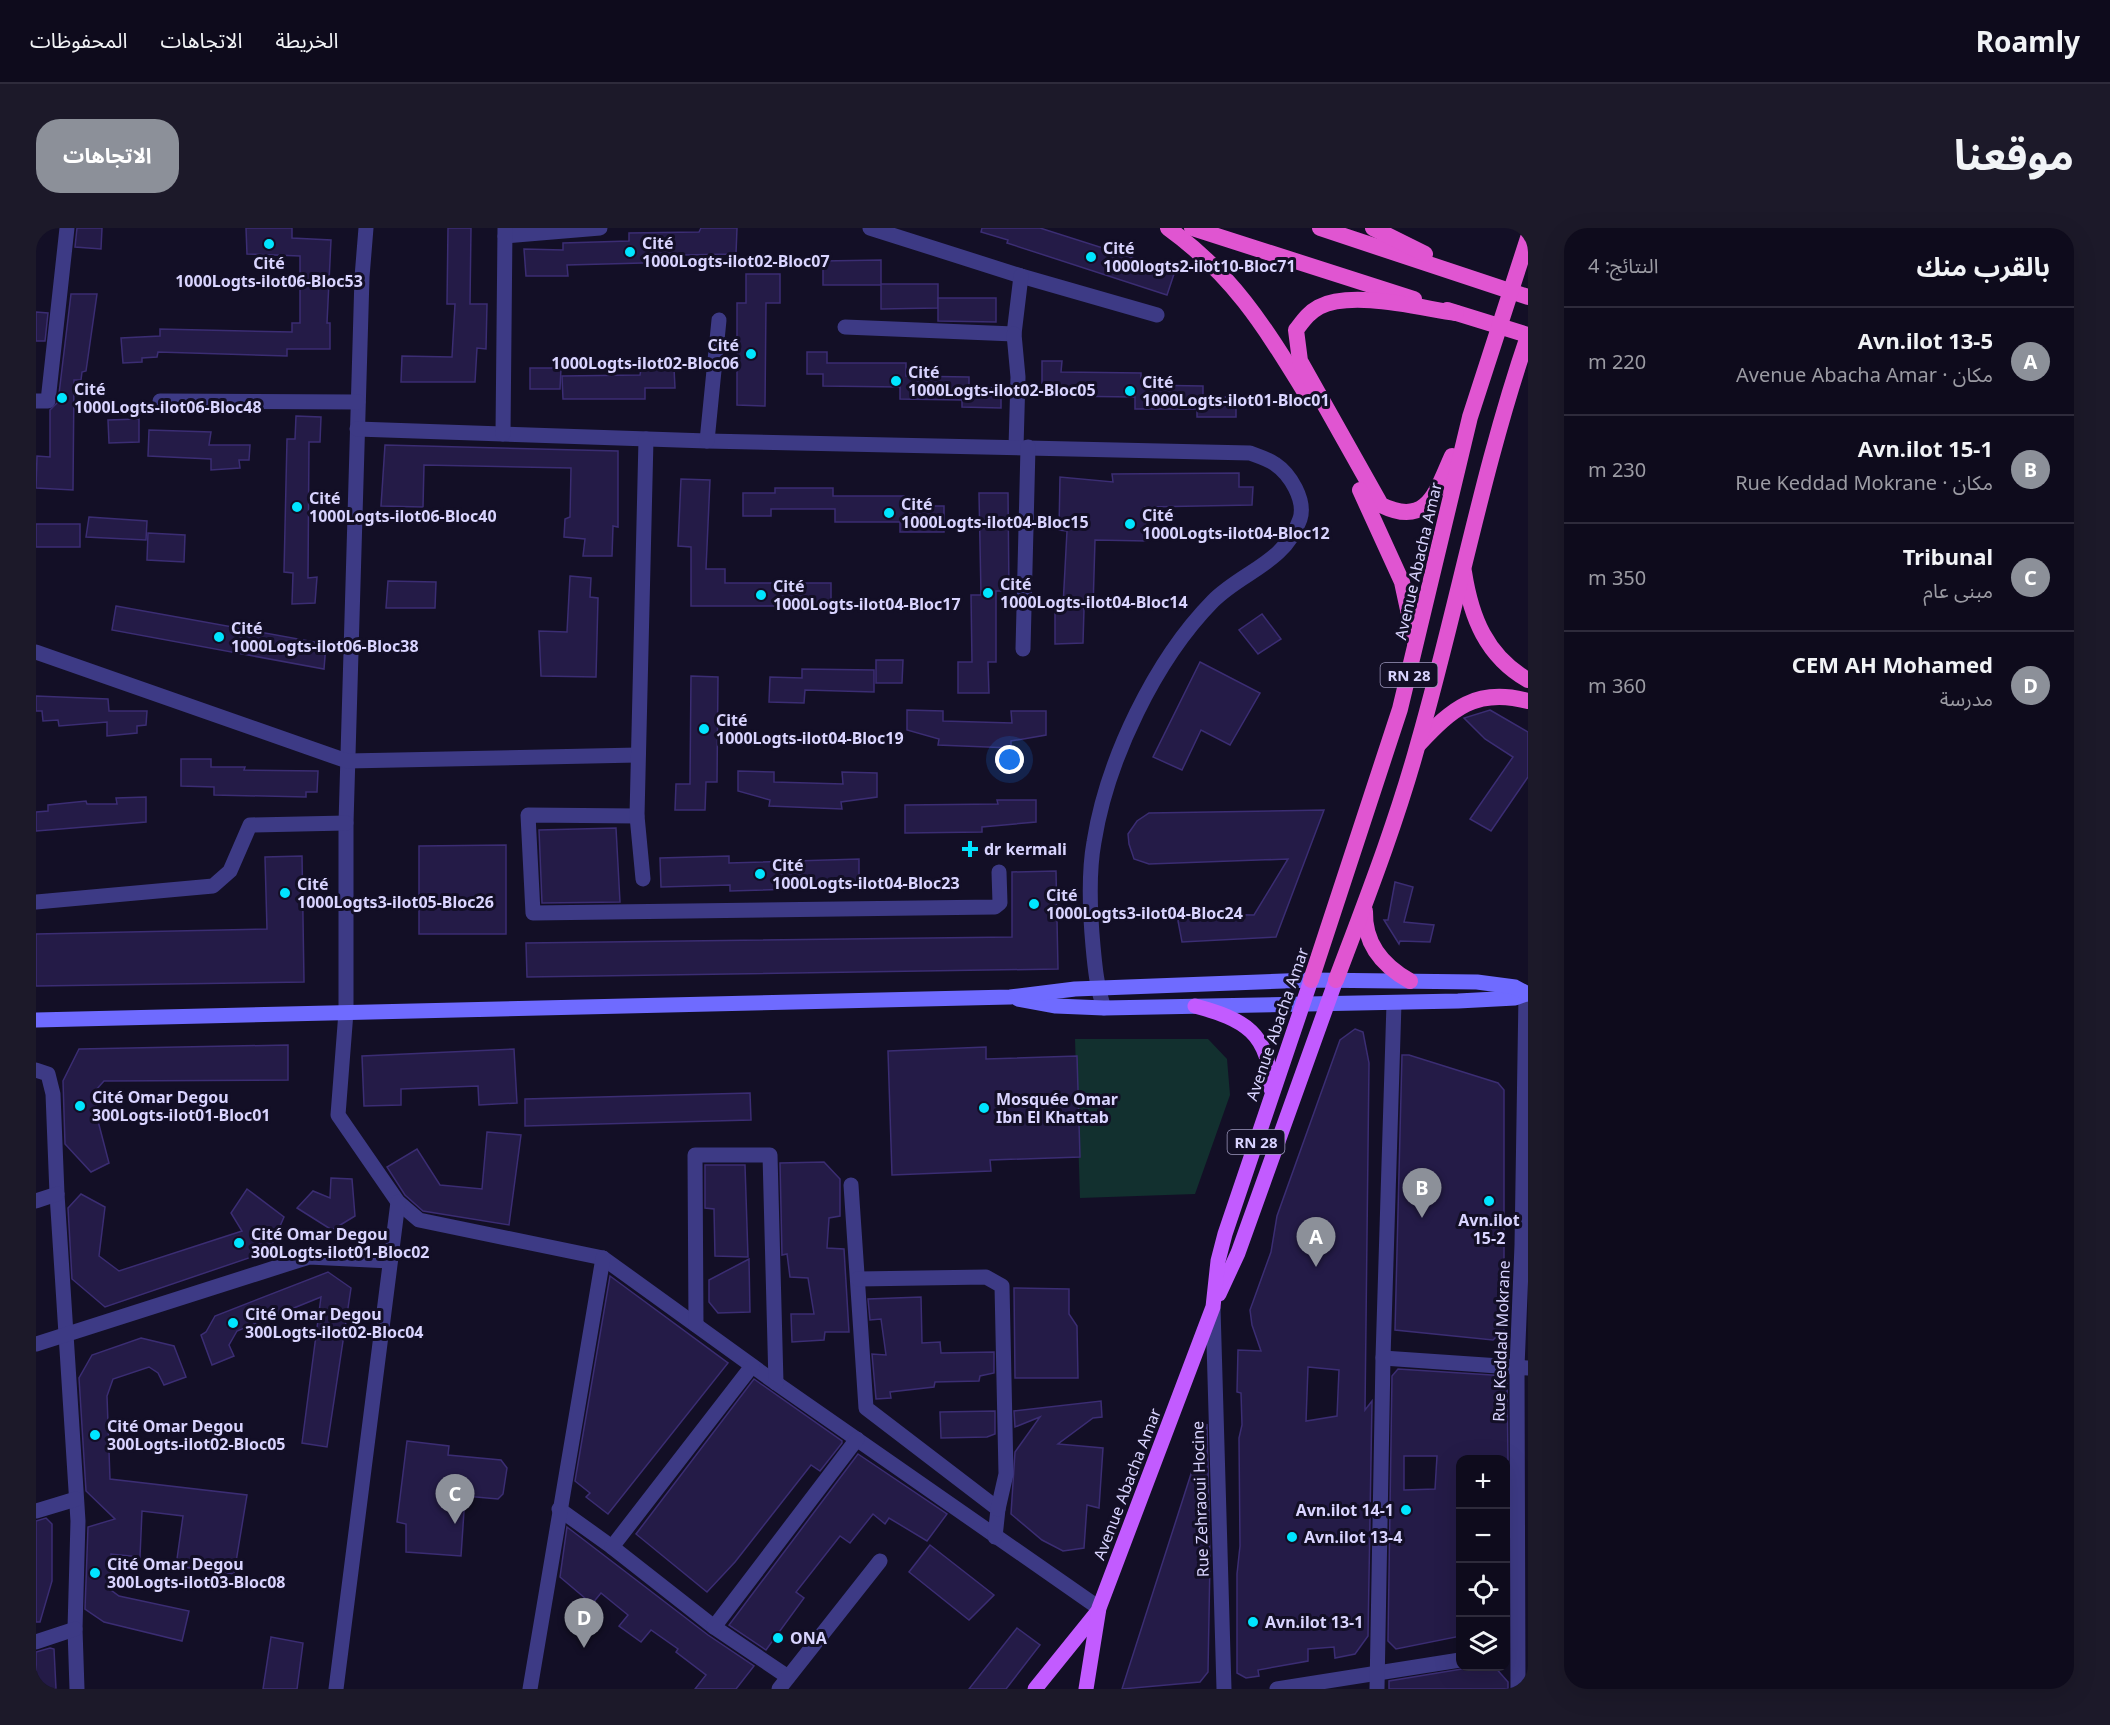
<!DOCTYPE html>
<html lang="ar">
<meta charset="utf-8">
<style>
:root{--surface:#0e0b1c;--page:#1c1929;--text:#f1f3f6;--muted:#9b9ba3;--line:#2e2b3b;--accent:#8c9099}
body{margin:0;font-family:"Noto Sans","Noto Sans Arabic",sans-serif;background:var(--page);color:var(--text);direction:rtl}
.controls{position:absolute;right:18px;bottom:18px;display:grid;overflow:hidden;border-radius:12px;box-shadow:0 6px 24px #0002}
.controls button{width:54px;height:54px;display:grid;place-items:center;padding:0;border:0;border-bottom:2px solid var(--line);background:var(--surface);color:var(--text);font:30px sans-serif}
.you{position:absolute;left:974px;top:532px;width:21px;height:21px;margin:-15px;border:4px solid #fff;border-radius:50%;background:#1a73e8;box-shadow:0 0 0 9px #1a73e833}
.badge{display:grid;place-items:center;width:39px;height:39px;border-radius:50%;background:var(--accent);color:#fff;font-size:20px;font-weight:700}
.pin{position:absolute;translate:-50% -50px;filter:drop-shadow(0 2px 3px #0008)}
.pin::after{content:'';position:absolute;top:32px;width:21px;height:18px;background:inherit;clip-path:polygon(0 0,100% 0,50% 100%)}
.list{margin:0;padding:0;list-style:none}
h2{display:flex;justify-content:space-between;align-items:center;height:78px;margin:0;padding:0 24px;font-size:26px}
h2 small{font-size:20px;font-weight:400;color:var(--muted)}
.list li{display:grid;grid-template-columns:39px 1fr auto;gap:18px;align-items:center;box-sizing:border-box;height:108px;padding:0 24px;border-top:2px solid var(--line)}
.list b{display:block;font-size:22px;white-space:nowrap}
.list p{margin:0;font-size:20px;white-space:nowrap;color:var(--muted)}
.list em{font-size:20px;font-style:normal;color:var(--muted)}
.icon{flex:none;width:33px;height:33px;fill:none;stroke:currentColor;stroke-width:2;stroke-linecap:round;stroke-linejoin:round}
.map{position:relative;flex:none;width:1492px;height:1461px;overflow:hidden;direction:ltr;border-radius:24px}
header{display:flex;align-items:center;gap:36px;box-sizing:border-box;height:84px;padding:0 30px;background:var(--surface);border-bottom:2px solid var(--line)}
header strong{font-size:28px}
nav{display:flex;gap:33px;margin-inline-start:auto;font-size:21px}
.intro{display:flex;align-items:center;justify-content:space-between;box-sizing:border-box;height:144px;padding:0 36px}
h1{margin:0;font-size:42px}
.button{padding:15px 27px;border-radius:24px;background:var(--accent);color:#fff;font-size:21px;font-weight:700}
main{display:flex;gap:36px;padding:0 36px}
aside{flex:1;background:var(--surface);border-radius:24px;box-shadow:0 6px 24px #0002}
.map>svg:first-child{display:block}
</style>
<header>
<strong>Roamly</strong>
<nav><a>الخريطة</a><a>الاتجاهات</a><a>المحفوظات</a></nav>
</header>
<div class="intro"><h1>موقعنا</h1><a class="button">الاتجاهات</a></div>
<main>
<aside>
<h2>بالقرب منك<small>النتائج: 4</small></h2>
<ul class="list">
<li><span class="badge">A</span><div><b>Avn.ilot 13-5</b><p>مكان · Avenue Abacha Amar</p></div><em>220 m</em></li>
<li><span class="badge">B</span><div><b>Avn.ilot 15-1</b><p>مكان · Rue Keddad Mokrane</p></div><em>230 m</em></li>
<li><span class="badge">C</span><div><b>Tribunal</b><p>مبنى عام</p></div><em>350 m</em></li>
<li><span class="badge">D</span><div><b>CEM AH Mohamed</b><p>مدرسة</p></div><em>360 m</em></li>
</ul>
</aside>
<div class="map">
<svg width="1492" height="1461" viewBox="0 0 1492 1461">
<rect width="100%" height="100%" fill="#130f26"/>
<path fill="#12302f" d="M1039 811H1172L1191 831 1194 867 1159 966 1044 970Z"/>
<g fill="#241b47" stroke="#3b2d73" stroke-width="1.5" fill-rule="evenodd">
<path d="M41 0H66L65 21 39 19Z"/>
<path d="M210 0H256V10L295 12 291 95H294V121H251V128L122 124 121 129 106 130V134L87 135 85 110 124 108V101L256 104V95H264V28L211 26Z"/>
<path d="M412 0H435L434 76H451L450 121 441 120 439 154H365L366 128 416 129 419 76H411Z"/>
<path d="M665 0H701L700 26 645 27V34L531 37 532 48H490L488 21 527 22V15L593 13V5L663 4Z"/>
<path d="M946 0H1004L1139 43 1131 67 971 15 972 12 945 4Z"/>
<path d="M845 32V56H902V80L845 81V57H787V33Z"/>
<path d="M710 46H744V75H730L729 178 701 177V75H710Z"/>
<path d="M35 66H61L50 143 46 144 45 152H38L37 262 0 260 1 228 14 229V182L22 174Z"/>
<path d="M902 70H960V94L902 93Z"/>
<path d="M0 84 12 85 9 113H0Z"/>
<path d="M771 124H791V135H870V148L933 149V159L965 160V180L926 179V172L864 171V159L787 158V146H771Z"/>
<path d="M1006 133H1026L1025 144 1105 145V157L1167 158V169H1200V189H1161V181H1099V169L1022 168 1021 155H1006Z"/>
<path d="M494 140H525L524 161H494Z"/>
<path d="M638 140 639 160H609V171H527L526 148 604 147 605 141Z"/>
<path d="M260 188 285 189 284 214H273L272 350 281 349 279 375 256 376 257 345 248 344 251 211H259Z"/>
<path d="M103 191V214L73 215 72 192Z"/>
<path d="M113 202 175 204 173 217H214L213 232H203L204 240 175 242V231L112 228Z"/>
<path d="M349 217 582 223V299L577 298 576 328H547L549 311 528 309 529 291 534 289 535 240 388 237 387 279 345 278Z"/>
<path d="M1203 245V259H1217L1216 277 1109 279 1111 313 1059 312 1057 380 1048 381 1047 415 1019 416V378H1027L1031 303 1023 302 1024 249 1077 254 1076 246Z"/>
<path d="M645 251 674 252 670 341H689V355H795V378H655V319L642 318Z"/>
<path d="M739 260H797V268H868V278H908V304H864V294H799V281H735V288H707V265H739Z"/>
<path d="M943 265H972L973 363H960V434H952L953 465H922V434H936L935 367H945Z"/>
<path d="M53 289 111 293 110 312 50 309Z"/>
<rect x="0" y="296" width="44" height="23"/>
<path d="M112 305 149 307 148 334 111 332Z"/>
<path d="M534 348 555 350 554 369 562 370 560 449 505 448 503 403 531 404Z"/>
<path d="M352 353 400 354 399 380H350Z"/>
<path d="M80 378 290 416 288 441 76 402Z"/>
<path d="M1226 386 1245 411 1222 426 1203 402Z"/>
<path d="M840 432H867L866 455H840Z"/>
<path d="M1164 434 1224 465 1194 517 1165 502 1146 542 1117 529Z"/>
<path d="M766 441 838 442V464L769 462 768 475 733 474 734 449 766 450Z"/>
<path d="M655 448 682 449 681 554H670L669 582H639L640 556H654Z"/>
<path d="M0 468 72 471 73 483H111L110 497 101 498V505L71 508V494L23 498 22 492 7 493 6 483H0Z"/>
<path d="M871 482 907 483V493L976 495 975 483H1010V507L975 513V520L902 517 903 511 871 502Z"/>
<path d="M1454 482 1492 504V549L1455 603 1434 591 1477 529 1449 511 1428 490Z"/>
<path d="M145 531H175V539H209L208 542 282 543 281 564H270V569L178 567V559L145 558Z"/>
<path d="M702 543 738 544V554L807 556 806 544 841 545V569L805 574 806 581 733 578 734 572 702 563Z"/>
<path d="M110 569V594L0 603V584L12 583V577L50 573 51 576H81L80 570Z"/>
<path d="M961 572H1000V594L946 599V604L869 605V577L962 576Z"/>
<path d="M1288 582 1240 709 1146 714 1142 693 1146 686 1218 687 1252 631 1113 636 1098 631 1093 616 1092 606 1101 593 1113 585Z"/>
<path d="M580 600 584 674 506 675 503 602Z"/>
<path d="M470 617V706H383V618Z"/>
<path d="M266 628 268 754 0 758V706L231 701 229 629Z"/>
<path d="M693 628V635L823 631V659L694 663V657L625 659 624 630Z"/>
<path d="M1020 643 1022 741 491 749 490 715 976 709V644Z"/>
<path d="M1359 654 1377 659 1368 694 1398 697 1394 714 1364 713 1363 716 1348 692H1352Z"/>
<path d="M1319 801 1327 804 1333 835 1329 1182 1336 1173 1332 1408 1319 1426 1299 1430 1298 1419 1272 1421V1433L1222 1442 1223 1448 1210 1450 1201 1445V1346L1204 1318 1203 1210 1206 1197 1205 1165 1201 1164 1202 1122 1225 1123 1216 1097 1214 1082 1235 1024 1241 988 1304 812ZM1272 1139 1303 1142 1301 1188 1270 1193Z"/>
<path d="M252 817V852L68 853 59 863 62 893 73 935 55 944 29 916 27 853 43 821Z"/>
<path d="M950 819V831L1041 828 1044 929 954 932 955 943 856 947 852 823Z"/>
<path d="M478 821 481 875 443 877 442 858 365 861V877L328 878 326 828Z"/>
<path d="M1366 827H1373L1462 855 1468 862V1102L1457 1112 1359 1102Z"/>
<path d="M714 865 715 892 489 898V871Z"/>
<path d="M451 904 485 907 473 997 387 983 369 967 351 939 381 921 404 957 446 961Z"/>
<path d="M788 934 804 951V988L793 990 791 1020 808 1021 813 1104H789L788 1112 756 1114 755 1086H778L772 1050 754 1049 751 1026 746 1027 744 935Z"/>
<path d="M669 937H709L712 1029 679 1028 678 981 669 980Z"/>
<path d="M295 950 316 951 319 988 296 1002 261 980 277 963 294 970Z"/>
<path d="M211 961 248 989 233 1023 69 1079 36 1051 32 980 45 966 69 979 63 1028 83 1043 206 1003 195 985Z"/>
<path d="M713 1031 714 1084 682 1085 673 1074V1052Z"/>
<path d="M292 1044 315 1060 291 1219 266 1215 285 1069 201 1103 193 1117 198 1128 176 1137 165 1107 170 1104 179 1088Z"/>
<path d="M574 1048 692 1135 572 1286 550 1269 554 1265 539 1253Z"/>
<path d="M978 1060 1033 1061V1086L1041 1098 1042 1150H979Z"/>
<path d="M885 1069 886 1115 904 1114 905 1125 958 1124V1145L944 1148 943 1153 899 1154 898 1159 854 1164 855 1170 840 1171 836 1126 850 1127 845 1091 834 1092 832 1071Z"/>
<path d="M105 1110 138 1118 150 1149 128 1157 122 1145 113 1139 77 1151 71 1168 74 1251 211 1267 198 1346 140 1338 147 1288 106 1283 104 1329 75 1326V1362L83 1368 153 1383 146 1413 68 1394 49 1381 52 1299 79 1291 50 1263 43 1150 56 1127Z"/>
<path d="M1362 1141 1471 1148 1472 1232H1425V1408L1360 1421 1352 1413 1356 1148ZM1368 1228H1401L1399 1261 1368 1262Z"/>
<path d="M718 1151 806 1213V1215L784 1243 775 1237 699 1334 671 1364 600 1306Z"/>
<path d="M1065 1173 1066 1189 1057 1190 1022 1216 1067 1220 1063 1280 1051 1277 1048 1320 1027 1323 1006 1312 975 1286 979 1224 1004 1189 979 1199 978 1183Z"/>
<path d="M959 1183V1206L951 1209 905 1210 904 1184Z"/>
<path d="M1171 1196 1174 1331 1172 1444 1164 1454 1086 1461Z"/>
<path d="M371 1213 413 1218 412 1227 465 1232 471 1240 467 1266 462 1271 429 1268 425 1328 370 1324V1296L361 1294Z"/>
<path d="M822 1226 911 1286 891 1313 853 1290 849 1296 837 1286 814 1315 804 1308 760 1364 768 1370 730 1422 693 1397Z"/>
<path d="M10 1290 16 1296V1353L4 1394H0V1293Z"/>
<path d="M531 1299 672 1407 718 1438 700 1461H659L670 1447 640 1424 642 1421 615 1402 605 1414 583 1398 592 1387 565 1365 556 1376 524 1349Z"/>
<path d="M894 1317 958 1367 933 1392 873 1344Z"/>
<path d="M981 1400 1004 1417 970 1461H933Z"/>
<path d="M235 1409 267 1415 261 1461H227Z"/>
<path d="M14 1420 18 1421 20 1461H0V1424Z"/>
<path d="M1444 1438H1458L1472 1454V1461H1353V1453Z"/>
</g>
<g fill="none" stroke-linecap="round" stroke-linejoin="round">
<g stroke="#3d3a85" stroke-width="15">
<path d="M330 0 326 49 310 595V784L302 887 362 974 383 992 567 1030 740 1155 1063 1380"/>
<path d="M834 0 985 48 1121 87"/>
<path d="M469 8 564 0"/>
<path d="M809 99 978 106 985 48"/>
<path d="M978 106 982 149 980 219"/>
<path d="M0 173H12L31 0"/>
<path d="M124 173 322 174"/>
<path d="M321 201 671 213 1214 225C1222 228 1232 231 1239 236 1254 246 1270 272 1264 291 1249 335 1207 343 1177 373 1119 432 1071 532 1058 614 1052 647 1054 685 1057 718 1059 740 1061 760 1068 780"/>
<path d="M467 206 469 0"/>
<path d="M671 213 683 92"/>
<path d="M987 421 992 219"/>
<path d="M0 424 311 533 602 527"/>
<path d="M601 588 492 587 497 685 959 679 964 675 963 644"/>
<path d="M607 651 601 588 610 211"/>
<path d="M0 674 177 658 194 643 214 597 310 595"/>
<path d="M0 842 12 846 17 866 21 966 42 1293 39 1401 41 1461"/>
<path d="M815 957 830 1180 962 1281 959 1309"/>
<path d="M0 973 21 966"/>
<path d="M822 1051 950 1049 966 1058 970 1246 962 1281"/>
<path d="M660 1097 659 927H734L740 1155"/>
<path d="M0 1116 273 1029 354 1033"/>
<path d="M1347 1130 1492 1140"/>
<path d="M523 1281 576 1319 678 1399 752 1449"/>
<path d="M0 1283 40 1271"/>
<path d="M576 1319 716 1138"/>
<path d="M678 1399 821 1211"/>
<path d="M0 1414 39 1401"/>
<path d="M300 1461 362 974"/>
<path d="M494 1461 567 1030"/>
<path d="M743 1461 844 1333"/>
<path d="M1241 1461 1424 1432"/>
<path d="M1341 1461 1347 1130 1358 775"/>
<path d="M1482 1461 1481 1139 1486 1017 1490 766"/>
</g>
<path stroke="#3d3a85" stroke-width="15" d="M1177 1080 1188 1461"/>
<g stroke="#6f6bff" stroke-width="15">
<path d="M982 771 1020 778 1068 780 1422 773 1479 770 1490 766"/>
<path d="M0 792 974 769 1039 761 1275 752 1441 754 1479 759 1492 766"/>
</g>
<g stroke="#c25bff" stroke-width="15">
<path d="M1159 778C1208 791 1234 805 1235 861"/>
<path d="M1183 1066 1202 1025 1300 752"/>
<path d="M999 1461 1062 1383"/>
<path d="M1050 1461 1063 1380 1177 1079 1182 1033 1189 1006 1275 752"/>
</g>
<g stroke="#e055d1" stroke-width="16">
<path d="M1132 0C1198 48 1228 98 1270 166"/>
<path d="M1156 0 1378 71"/>
<path d="M1284 0 1492 69"/>
<path d="M1337 0 1389 26"/>
<path d="M1411 82 1492 107"/>
<path d="M1416 228C1400 263 1392 300 1345 277L1264 133 1260 102C1267 93 1272 85 1283 79 1316 62 1384 80 1420 85"/>
<path d="M1324 262 1366 354 1379 414"/>
<path d="M1428 344C1435 389 1450 428 1492 452"/>
<path d="M1383 516C1416 481 1440 459 1492 473"/>
<path d="M1329 683C1328 716 1347 738 1374 753"/>
<path d="M1275 752 1364 481 1434 189 1492 10"/>
<path d="M1300 752C1329 675 1360 596 1382 516 1421 381 1446 242 1492 108"/>
</g>
</g>
<g fill="#00e5ff" stroke="#130f26" stroke-width="2">
<circle cx="233" cy="16" r="6"/>
<circle cx="594" cy="24" r="6"/>
<circle cx="1055" cy="29" r="6"/>
<circle cx="715" cy="126" r="6"/>
<circle cx="860" cy="153" r="6"/>
<circle cx="1094" cy="163" r="6"/>
<circle cx="26" cy="170" r="6"/>
<circle cx="261" cy="279" r="6"/>
<circle cx="853" cy="285" r="6"/>
<circle cx="1094" cy="296" r="6"/>
<circle cx="952" cy="365" r="6"/>
<circle cx="725" cy="367" r="6"/>
<circle cx="183" cy="409" r="6"/>
<circle cx="668" cy="501" r="6"/>
<path d="M931 612h6v6h6v6h-6v6h-6v-6h-6v-6h6z"/>
<circle cx="724" cy="646" r="6"/>
<circle cx="249" cy="665" r="6"/>
<circle cx="998" cy="676" r="6"/>
<circle cx="44" cy="878" r="6"/>
<circle cx="948" cy="880" r="6"/>
<circle cx="1453" cy="973" r="6"/>
<circle cx="203" cy="1015" r="6"/>
<circle cx="197" cy="1095" r="6"/>
<circle cx="59" cy="1207" r="6"/>
<circle cx="1370" cy="1282" r="6"/>
<circle cx="1256" cy="1309" r="6"/>
<circle cx="59" cy="1345" r="6"/>
<circle cx="1217" cy="1394" r="6"/>
<circle cx="742" cy="1410" r="6"/>
</g>
<g text-anchor="middle" dominant-baseline="central" stroke-width="6" stroke-linejoin="round" paint-order="stroke">
<g fill="#130f26" stroke="#9e99be" stroke-width="1.5">
<rect x="1344.5" y="435" width="57" height="24" rx="4.5"/>
<rect x="1191.5" y="902" width="57" height="24" rx="4.5"/>
</g>
<g font-size="15" font-weight="bold" fill="#d9d4ff">
<text x="1373" y="447">RN 28</text>
<text x="1220" y="914">RN 28</text>
</g>
<g font-size="16" font-weight="bold" fill="#d9d4ff" stroke="#130f26" text-anchor="start">
<text x="606" y="15">Cité<tspan x="606" dy="18">1000Logts-ilot02-Bloc07</tspan></text>
<text x="1067" y="20">Cité<tspan x="1067" dy="18">1000logts2-ilot10-Bloc71</tspan></text>
<text x="233" y="35" text-anchor="middle">Cité<tspan x="233" dy="18">1000Logts-ilot06-Bloc53</tspan></text>
<text x="703" y="117" text-anchor="end">Cité<tspan x="703" dy="18">1000Logts-ilot02-Bloc06</tspan></text>
<text x="872" y="144">Cité<tspan x="872" dy="18">1000Logts-ilot02-Bloc05</tspan></text>
<text x="1106" y="154">Cité<tspan x="1106" dy="18">1000Logts-ilot01-Bloc01</tspan></text>
<text x="38" y="161">Cité<tspan x="38" dy="18">1000Logts-ilot06-Bloc48</tspan></text>
<text x="273" y="270">Cité<tspan x="273" dy="18">1000Logts-ilot06-Bloc40</tspan></text>
<text x="865" y="276">Cité<tspan x="865" dy="18">1000Logts-ilot04-Bloc15</tspan></text>
<text x="1106" y="287">Cité<tspan x="1106" dy="18">1000Logts-ilot04-Bloc12</tspan></text>
<text x="964" y="356">Cité<tspan x="964" dy="18">1000Logts-ilot04-Bloc14</tspan></text>
<text x="737" y="358">Cité<tspan x="737" dy="18">1000Logts-ilot04-Bloc17</tspan></text>
<text x="195" y="400">Cité<tspan x="195" dy="18">1000Logts-ilot06-Bloc38</tspan></text>
<text x="680" y="492">Cité<tspan x="680" dy="18">1000Logts-ilot04-Bloc19</tspan></text>
<text x="948" y="621">dr kermali</text>
<text x="736" y="637">Cité<tspan x="736" dy="18">1000Logts-ilot04-Bloc23</tspan></text>
<text x="261" y="656">Cité<tspan x="261" dy="18">1000Logts3-ilot05-Bloc26</tspan></text>
<text x="1010" y="667">Cité<tspan x="1010" dy="18">1000Logts3-ilot04-Bloc24</tspan></text>
<text x="56" y="869">Cité Omar Degou<tspan x="56" dy="18">300Logts-ilot01-Bloc01</tspan></text>
<text x="960" y="871">Mosquée Omar<tspan x="960" dy="18">Ibn El Khattab</tspan></text>
<text x="1453" y="992" text-anchor="middle">Avn.ilot<tspan x="1453" dy="18">15-2</tspan></text>
<text x="215" y="1006">Cité Omar Degou<tspan x="215" dy="18">300Logts-ilot01-Bloc02</tspan></text>
<text x="209" y="1086">Cité Omar Degou<tspan x="209" dy="18">300Logts-ilot02-Bloc04</tspan></text>
<text x="71" y="1198">Cité Omar Degou<tspan x="71" dy="18">300Logts-ilot02-Bloc05</tspan></text>
<text x="1358" y="1282" text-anchor="end">Avn.ilot 14-1</text>
<text x="1268" y="1309">Avn.ilot 13-4</text>
<text x="71" y="1336">Cité Omar Degou<tspan x="71" dy="18">300Logts-ilot03-Bloc08</tspan></text>
<text x="1229" y="1394">Avn.ilot 13-1</text>
<text x="754" y="1410">ONA</text>
</g>
<g font-size="16" fill="#d9d4ff" stroke="#130f26">
<text transform="translate(1382 333) rotate(-77)">Avenue Abacha Amar</text>
<text transform="translate(1241 796) rotate(-71)">Avenue Abacha Amar</text>
<text transform="translate(1465 1113) rotate(-88)">Rue Keddad Mokrane</text>
<text transform="translate(1091 1256) rotate(-69)">Avenue Abacha Amar</text>
<text transform="translate(1164 1271) rotate(-92)">Rue Zehraoui Hocine</text>
</g>
</g>
</svg>
<div class="controls">
<button>+</button>
<button>−</button>
<button><svg class="icon" aria-label="locate" viewBox="0 0 24 24"><circle cx="12" cy="12" r="6"/><path d="M12 2v4M12 18v4M2 12h4M18 12h4"/></svg></button>
<button><svg class="icon" aria-label="layers" viewBox="0 0 24 24"><path d="M12 4l9 5-9 5-9-5zM3 14l9 5 9-5"/></svg></button>
</div>
<div class="you"></div>
<div class="pin badge" style="left:1280px;top:1039px">A</div>
<div class="pin badge" style="left:1386px;top:990px">B</div>
<div class="pin badge" style="left:419px;top:1296px">C</div>
<div class="pin badge" style="left:548px;top:1420px">D</div>
</div>
</main>
